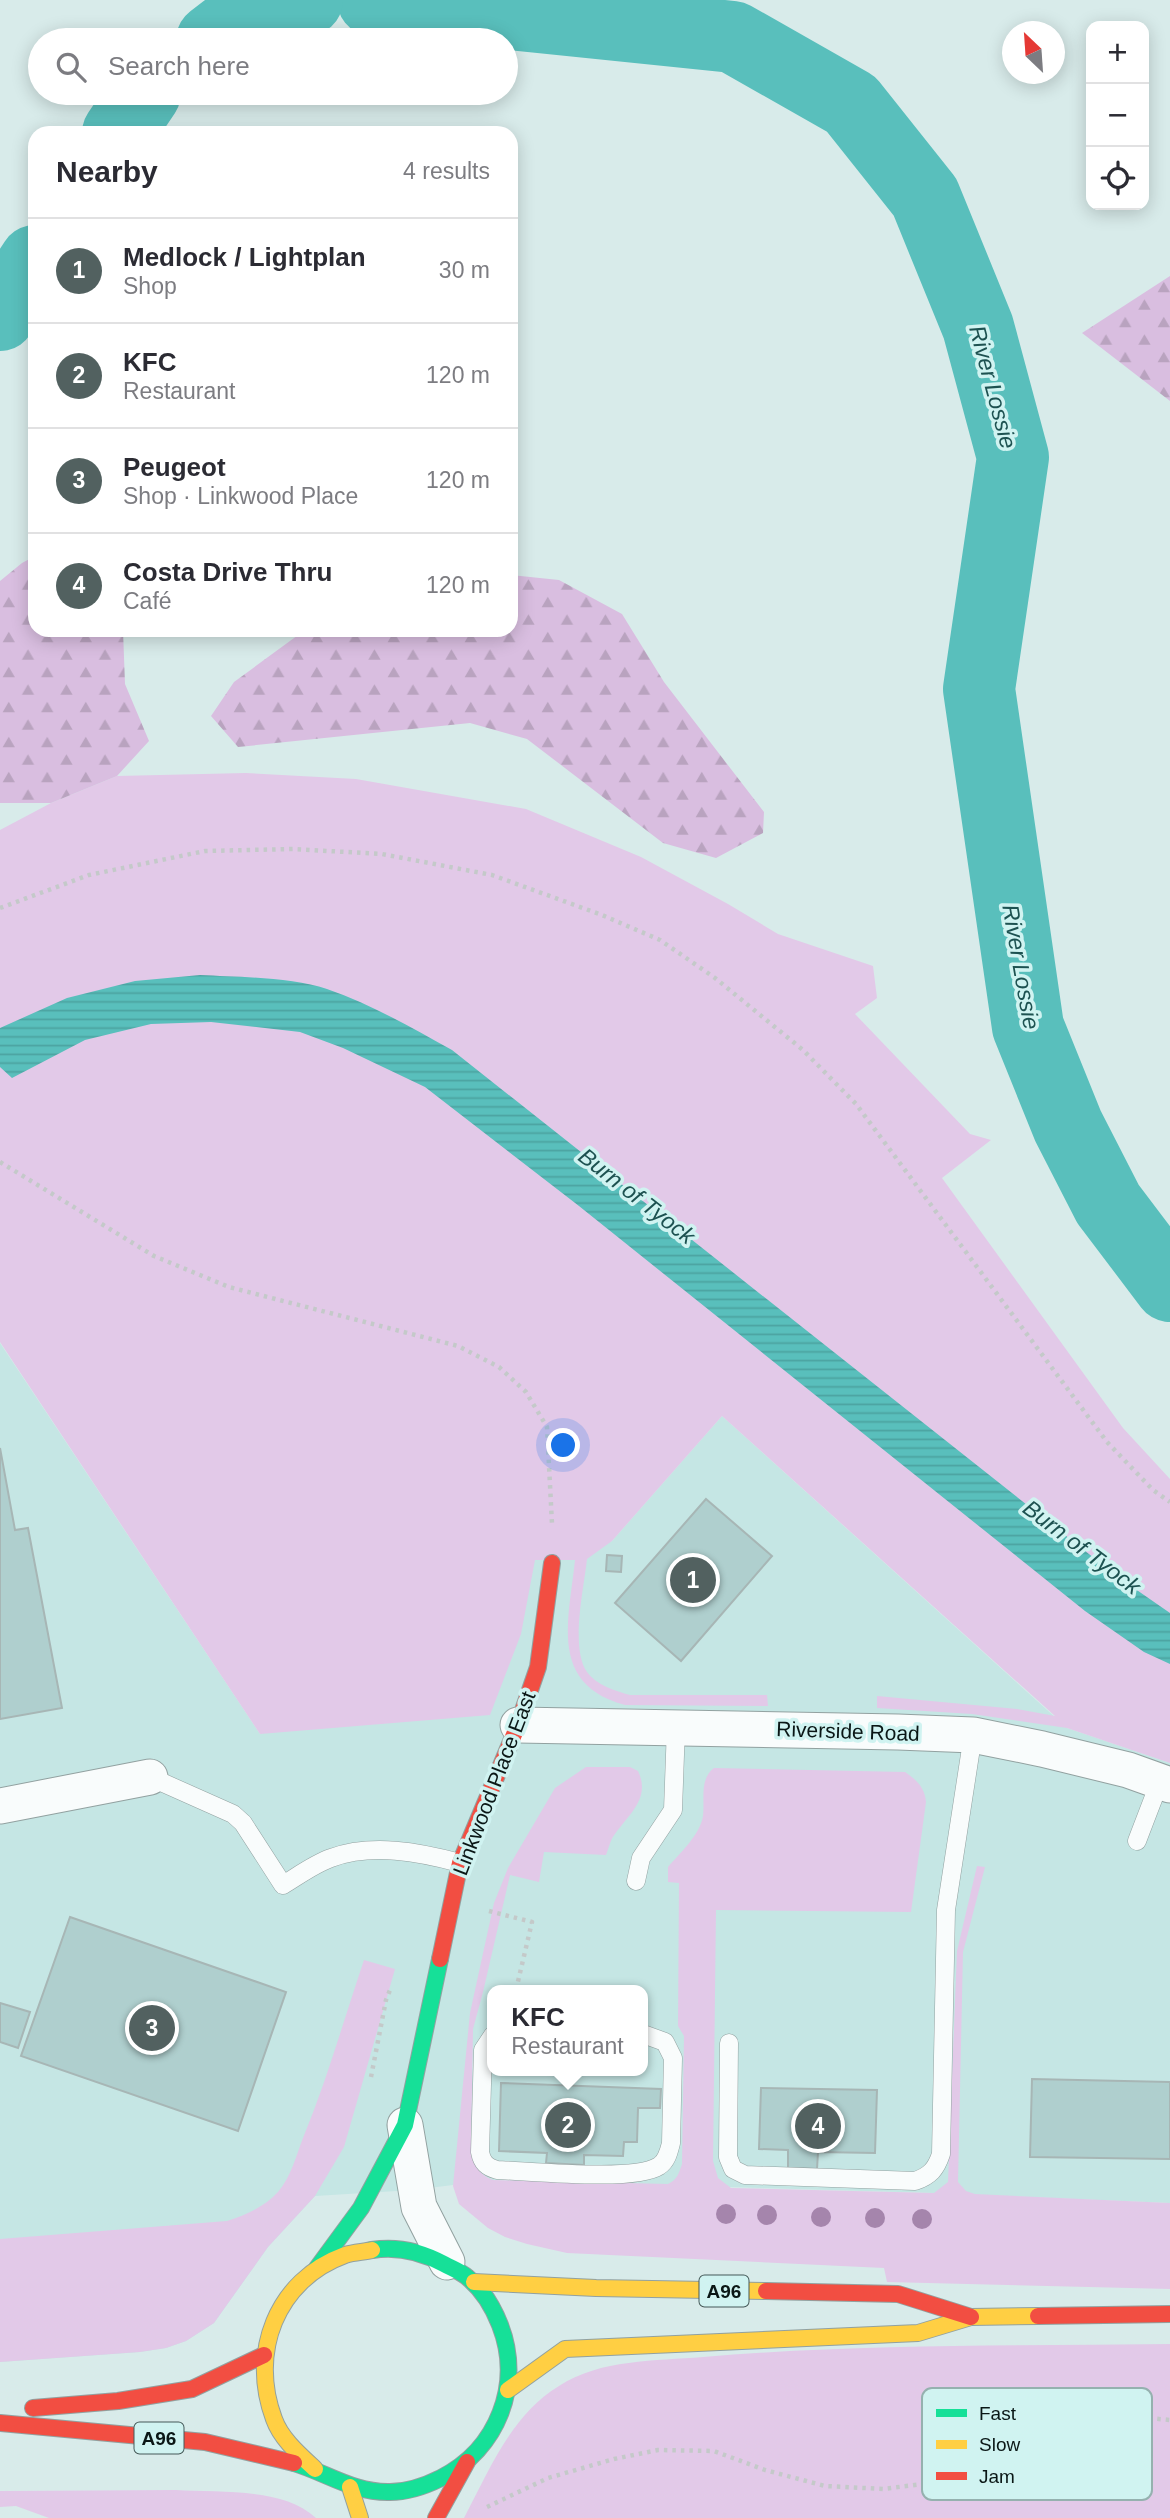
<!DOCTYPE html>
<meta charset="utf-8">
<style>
:root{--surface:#fff;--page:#f2f2f3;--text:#2b2b33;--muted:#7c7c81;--line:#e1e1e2;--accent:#526160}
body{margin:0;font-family:Arial,sans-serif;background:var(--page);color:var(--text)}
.controls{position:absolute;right:21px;top:21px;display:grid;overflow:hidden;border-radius:14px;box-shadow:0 4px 18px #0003}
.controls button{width:63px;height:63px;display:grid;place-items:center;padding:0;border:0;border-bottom:2px solid var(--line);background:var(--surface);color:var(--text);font:35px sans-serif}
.compass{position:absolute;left:1002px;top:21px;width:63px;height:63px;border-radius:50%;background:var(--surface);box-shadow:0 4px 18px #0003;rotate:335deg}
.you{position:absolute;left:564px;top:1446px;width:24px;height:24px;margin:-18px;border:5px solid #fff;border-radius:50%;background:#1a73e8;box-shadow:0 0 0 10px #1a73e833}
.badge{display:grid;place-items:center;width:46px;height:46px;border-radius:50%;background:var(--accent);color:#fff;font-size:23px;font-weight:700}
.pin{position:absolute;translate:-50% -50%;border:4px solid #fff;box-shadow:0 2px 7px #0006}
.popup{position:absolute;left:487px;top:1985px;width:161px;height:91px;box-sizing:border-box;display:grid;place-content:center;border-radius:14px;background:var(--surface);filter:drop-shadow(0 2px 5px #0005);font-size:23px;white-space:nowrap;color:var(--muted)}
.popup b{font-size:26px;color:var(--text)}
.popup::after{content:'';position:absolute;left:50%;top:100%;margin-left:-14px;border:14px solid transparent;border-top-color:var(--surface)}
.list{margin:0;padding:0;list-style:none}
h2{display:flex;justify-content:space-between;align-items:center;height:91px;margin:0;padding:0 28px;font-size:30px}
h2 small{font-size:23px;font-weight:400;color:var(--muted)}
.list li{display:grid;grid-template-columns:46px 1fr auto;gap:21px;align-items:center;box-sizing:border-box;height:105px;padding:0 28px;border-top:2px solid var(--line)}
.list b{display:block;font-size:26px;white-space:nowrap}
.list p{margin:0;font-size:23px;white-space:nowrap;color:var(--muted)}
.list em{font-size:23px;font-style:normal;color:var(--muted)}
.icon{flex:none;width:38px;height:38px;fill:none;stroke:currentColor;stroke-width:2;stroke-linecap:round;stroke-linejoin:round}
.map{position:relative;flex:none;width:1170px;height:2518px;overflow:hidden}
.search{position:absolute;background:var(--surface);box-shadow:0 4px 18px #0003;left:28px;top:28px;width:490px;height:77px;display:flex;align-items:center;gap:18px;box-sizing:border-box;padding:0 24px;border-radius:38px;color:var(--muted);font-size:26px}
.panel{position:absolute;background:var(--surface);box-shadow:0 4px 18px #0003;left:28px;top:126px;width:490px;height:511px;border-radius:21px}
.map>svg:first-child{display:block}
</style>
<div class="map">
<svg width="1170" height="2518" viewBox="0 0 1170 2518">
<defs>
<pattern id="forest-firs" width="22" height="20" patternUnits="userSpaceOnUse" patternTransform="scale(1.75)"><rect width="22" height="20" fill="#d9bee0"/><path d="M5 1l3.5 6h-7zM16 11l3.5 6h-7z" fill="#b9a3bf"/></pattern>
<pattern id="water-rules" width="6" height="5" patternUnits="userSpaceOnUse" patternTransform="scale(1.75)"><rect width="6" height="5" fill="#59bfbc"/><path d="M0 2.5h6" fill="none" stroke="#4ca3a1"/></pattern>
</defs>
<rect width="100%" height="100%" fill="#d8ebea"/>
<path fill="#c5e6e4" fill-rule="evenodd" d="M0 1343 260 1734 535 1560 612 1541 722 1416 1067 1728 1170 1763V2203L934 2193 493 2180 413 2190 315 2196 268 2247 214 2323 186 2341 166 2348 140 2352 0 2362ZM493 1990H643V2071H493Z"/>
<g fill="#e2c9e8">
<path d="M246 773 356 779 526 809 641 857 728 904 778 934 873 966 877 998 855 1014 970 1134 991 1140 942 1178 1123 1428 1170 1479V1763L1067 1728 972 1714 877 1708V1696L1017 1709 1055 1716 722 1416 612 1541 587 1559C584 1588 570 1648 587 1672 596 1685 616 1691 630 1695H767L768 1706 625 1705C548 1684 569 1620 575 1560H535L521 1634 490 1715 260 1734 0 1342V830L51 803 117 776Z"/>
<path d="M586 1767H630L638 1771C651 1798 629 1814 615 1834 610 1840 609 1848 606 1855L544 1852 539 1882 510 1875 483 1992 473 2029 471 2147C474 2163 477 2174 493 2180L668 2184C677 2180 679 2173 682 2164L684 2036 678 2026 679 1883 668 1882V1867C680 1853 700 1835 703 1816 705 1800 699 1779 714 1768L905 1772C917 1780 925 1788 926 1802L911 1912 716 1910 713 2161 718 2178 731 2188 934 2193 948 2182 957 1951 977 1866 985 1867 963 1952 958 2182 966 2191 975 2194 1170 2203V2289L887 2282 884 2268 567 2253 527 2244 505 2237 488 2228 459 2204 453 2186 470 2013 494 1903 508 1868 555 1788Z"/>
<path d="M364 1960 395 1969 344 2147 315 2196 268 2247 214 2323 186 2341 166 2348 140 2352 0 2362V2239L227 2221C246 2215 264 2207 278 2192 291 2177 296 2156 303 2138 327 2080 344 2019 364 1960Z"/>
<path d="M1170 2344V2518H464C489 2471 511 2415 559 2386 600 2359 656 2361 703 2357 858 2344 1014 2346 1170 2344Z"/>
<path d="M176 2490C220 2493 283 2487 316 2518H49L16 2506 0 2507V2491Z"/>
</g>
<g fill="url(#forest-firs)">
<path d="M1170 276V401L1082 333Z"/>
<path d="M35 556V630H123L125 684 149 741 117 776 51 803H0V581L22 563Z"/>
<path d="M511 575 559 580 622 614 664 682 764 812 763 833 716 858 663 843 527 739 470 723 238 747 211 716 234 682 305 630H511Z"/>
</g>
<path fill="url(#water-rules)" d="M200 975C238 977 291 977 327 989 371 1004 412 1028 452 1050L1118 1577 1170 1613V1664L1144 1652 1085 1611 579 1206 425 1087 343 1048 300 1032 211 1022 151 1024 85 1040 12 1078 0 1067V1028L67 998 135 981Z"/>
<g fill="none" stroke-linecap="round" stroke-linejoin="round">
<g stroke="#59bfbc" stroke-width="72">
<path d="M373 0 733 37 851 104 925 197 978 327 1013 457 979 689 1028 1027 1068 1126 1108 1204 1170 1286"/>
<path d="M212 40 225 30 307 0"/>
<path d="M118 133 145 93"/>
<path d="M0 315 35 261"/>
</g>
</g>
<g fill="#afcfce" stroke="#a7b6b5" stroke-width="2">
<path d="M0 1448 15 1530 28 1528 62 1708 0 1719Z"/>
<path d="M706 1499 772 1556 681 1661 615 1603Z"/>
<path d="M607 1555 622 1556 621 1572 606 1571Z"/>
<path d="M70 1917 286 1992 238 2131 21 2056Z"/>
<path d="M0 2003 30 2012 18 2048 0 2042Z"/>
<path d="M1032 2079 1170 2082V2159L1030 2157Z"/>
<path d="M501 2083 661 2089 660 2108H638L637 2142H624L623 2156 584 2155V2165L546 2163 547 2153 499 2151Z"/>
<path d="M761 2088 877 2090 875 2153 818 2152 817 2169 788 2168V2150L759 2149Z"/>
</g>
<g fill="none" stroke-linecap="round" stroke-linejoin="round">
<g stroke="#92a1a0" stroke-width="19">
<g id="lane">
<path d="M150 1777 233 1814 243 1823 283 1885C298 1876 314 1864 331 1858 372 1843 419 1852 460 1863"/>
<path d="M1137 1841 1160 1781"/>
<path d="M636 1881 641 1858 673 1810 676 1727"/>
<path d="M493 2035 483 2050 480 2152C482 2163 487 2167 497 2170 530 2171 635 2182 659 2166 667 2161 669 2151 671 2143L673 2058 665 2042 643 2034"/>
<path d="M729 2043 728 2157 733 2169 745 2175 915 2181C930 2176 936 2169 941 2154L946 1910 973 1735"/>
</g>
</g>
<g stroke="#92a1a0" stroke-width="37">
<g id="street">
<path d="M518 1725 898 1732 973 1735 1042 1749 1128 1770 1170 1785"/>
<path d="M0 1806 150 1777"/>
<path d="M405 2125 419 2207 447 2262"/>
</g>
</g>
<g stroke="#92a1a0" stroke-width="18">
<g id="fast">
<path d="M317 2268 361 2208 405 2125 440 1959"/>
<path d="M294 2463C327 2473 354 2493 390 2492 408 2492 425 2486 441 2478 498 2449 523 2384 500 2325 493 2307 482 2289 467 2277 460 2271 451 2268 444 2264 422 2252 397 2246 372 2250"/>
</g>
</g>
<g stroke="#92a1a0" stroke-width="18">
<g id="slow">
<path d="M474 2282 596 2288 766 2291"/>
<path d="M508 2390 565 2349 918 2333 971 2317 1038 2316"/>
<path d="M315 2469C300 2455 281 2439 274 2419 249 2353 276 2280 345 2255 354 2252 364 2252 372 2250"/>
<path d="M350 2487 360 2518"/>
</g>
</g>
<g stroke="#92a1a0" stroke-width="18">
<g id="jam">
<path d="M440 1959 460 1863 518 1725 538 1667 552 1563"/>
<path d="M766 2291 898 2294 971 2317"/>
<path d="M1038 2316 1170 2314"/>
<path d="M33 2408 118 2401 192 2389 264 2355"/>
<path d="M0 2423 205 2442 294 2463"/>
<path d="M436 2518 467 2462"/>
</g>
</g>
<g stroke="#c4c9c9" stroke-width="4.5" stroke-dasharray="3.5 5" stroke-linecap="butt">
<path d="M0 908 89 875 205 851 293 849 382 854 492 875 602 915 660 940 715 978 803 1050 856 1104 1107 1442 1153 1490 1170 1502"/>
<path d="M0 1162 154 1256 229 1287 458 1346 499 1367 526 1392 547 1427 552 1524"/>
<path d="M489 1911 532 1922 516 1990"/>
<path d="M371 2077 386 2000 390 1990"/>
<path d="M487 2507 548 2478 614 2459 658 2450 714 2451 765 2470 825 2486 883 2489 930 2483 972 2472 1065 2434 1107 2423 1148 2418 1170 2420"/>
</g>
<use href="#lane" stroke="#f9fcfc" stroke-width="18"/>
<use href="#street" stroke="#f9fcfc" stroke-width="35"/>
<use href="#fast" stroke="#16e098" stroke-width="16"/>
<use href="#slow" stroke="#ffcf43" stroke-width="16"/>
<use href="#jam" stroke="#f24e42" stroke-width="16"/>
</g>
<g fill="#a585ac">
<circle cx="726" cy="2214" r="10"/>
<circle cx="767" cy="2215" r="10"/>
<circle cx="821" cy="2217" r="10"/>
<circle cx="875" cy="2218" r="10"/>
<circle cx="922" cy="2219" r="10"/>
</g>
<g text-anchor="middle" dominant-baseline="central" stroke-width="7" stroke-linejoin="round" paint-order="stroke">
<g fill="#d0f3f1" stroke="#455958" stroke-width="2">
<rect x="699.5" y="2275.5" width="49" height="31" rx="5"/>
<rect x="134.5" y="2422.5" width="49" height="31" rx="5"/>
</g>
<g font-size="19" font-weight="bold" fill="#0a1716">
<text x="724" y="2291">A96</text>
<text x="159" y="2438">A96</text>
</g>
<g font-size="21" fill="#0a1716" stroke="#d0f3f1">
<text transform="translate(848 1731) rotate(2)">Riverside Road</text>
<text transform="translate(494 1783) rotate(-69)">Linkwood Place East</text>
</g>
<g font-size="23" font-style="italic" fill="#1d5251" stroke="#d0f3f1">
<text transform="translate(993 387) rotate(75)">River Lossie</text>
<text transform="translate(1021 967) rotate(80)">River Lossie</text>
<text transform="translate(637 1196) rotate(38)">Burn of Tyock</text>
<text transform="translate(1082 1547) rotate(37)">Burn of Tyock</text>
</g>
</g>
<rect x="922" y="2388" width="230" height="112" rx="10" fill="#d0f3f1" stroke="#95b1af" stroke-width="2"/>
<rect x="936" y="2409" width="31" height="8" fill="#16e098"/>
<rect x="936" y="2440" width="31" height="9" fill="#ffcf43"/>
<rect x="936" y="2472" width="31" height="8" fill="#f24e42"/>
<g font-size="19" fill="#0a1716">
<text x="979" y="2420">Fast</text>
<text x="979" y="2451">Slow</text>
<text x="979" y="2483">Jam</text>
</g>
</svg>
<div class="controls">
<button>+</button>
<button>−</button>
<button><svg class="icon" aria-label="locate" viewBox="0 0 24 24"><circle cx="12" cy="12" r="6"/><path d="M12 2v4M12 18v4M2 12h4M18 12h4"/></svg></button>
</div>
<svg class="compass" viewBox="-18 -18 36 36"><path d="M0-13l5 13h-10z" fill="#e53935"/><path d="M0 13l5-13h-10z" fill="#7c7c81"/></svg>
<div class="you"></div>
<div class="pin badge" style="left:693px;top:1580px">1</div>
<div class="pin badge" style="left:568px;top:2125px">2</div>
<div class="popup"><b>KFC</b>Restaurant</div>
<div class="pin badge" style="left:152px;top:2028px">3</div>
<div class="pin badge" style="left:818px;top:2126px">4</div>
<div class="search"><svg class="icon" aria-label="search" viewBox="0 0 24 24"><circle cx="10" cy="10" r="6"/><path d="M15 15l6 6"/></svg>Search here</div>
<section class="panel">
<h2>Nearby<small>4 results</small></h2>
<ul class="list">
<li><span class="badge">1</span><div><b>Medlock / Lightplan</b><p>Shop</p></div><em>30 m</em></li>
<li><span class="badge">2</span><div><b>KFC</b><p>Restaurant</p></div><em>120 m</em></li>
<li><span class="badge">3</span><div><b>Peugeot</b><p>Shop · Linkwood Place</p></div><em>120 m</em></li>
<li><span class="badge">4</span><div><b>Costa Drive Thru</b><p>Café</p></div><em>120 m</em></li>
</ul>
</section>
</div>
